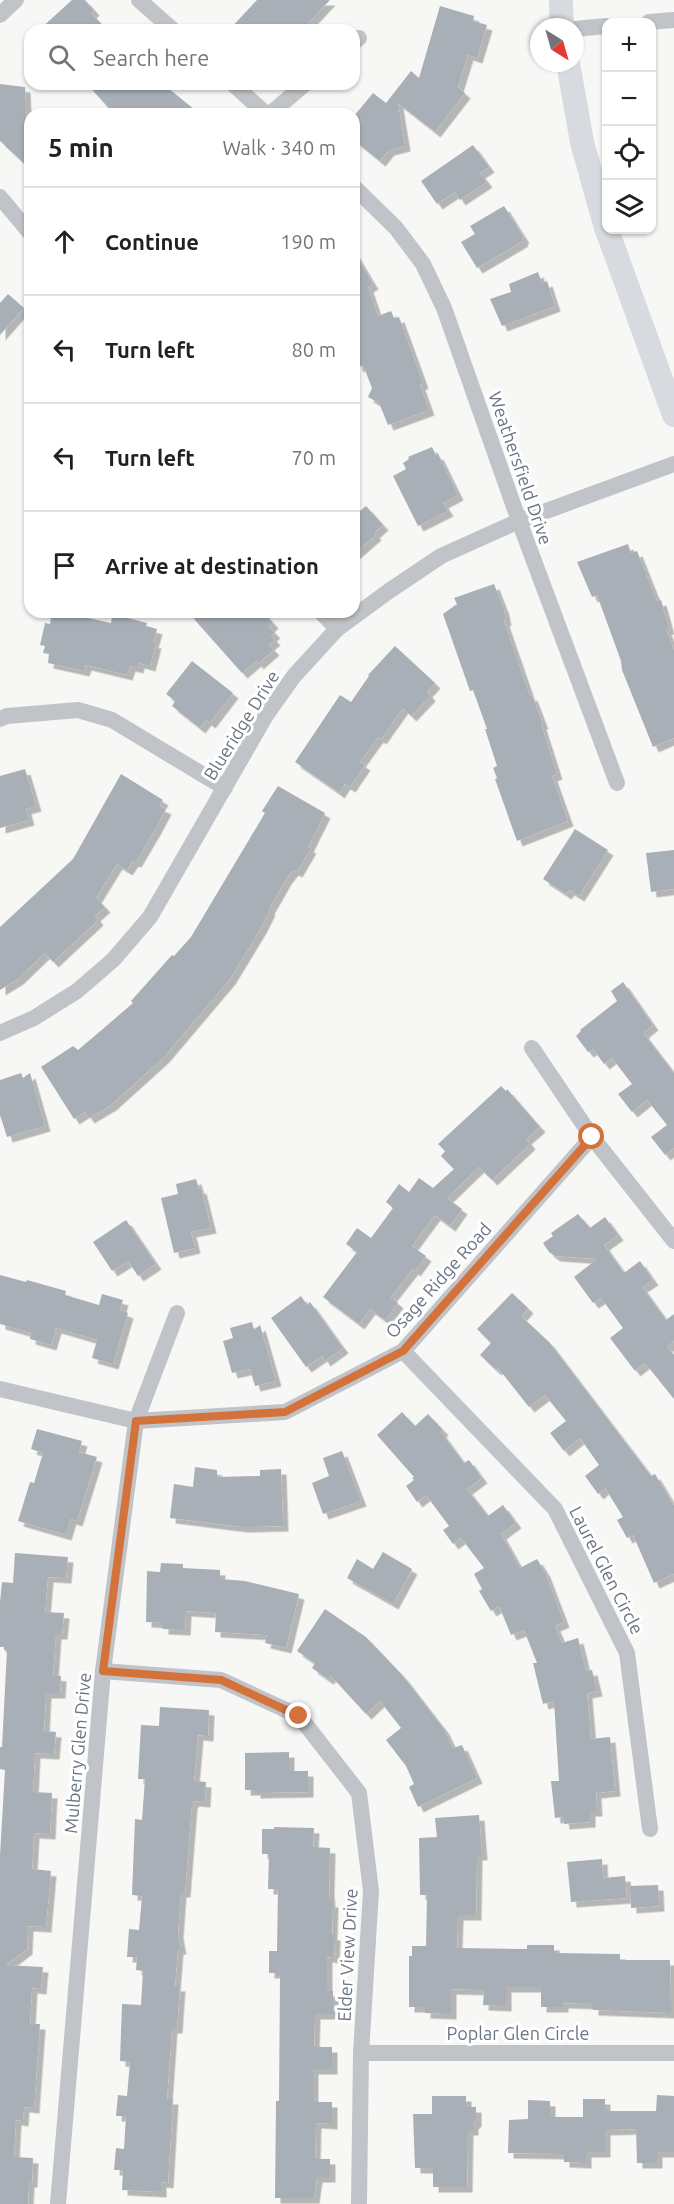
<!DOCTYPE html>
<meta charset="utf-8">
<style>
:root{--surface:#fff;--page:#f6f6f6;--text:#202124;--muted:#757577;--line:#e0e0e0}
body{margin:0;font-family:Ubuntu,sans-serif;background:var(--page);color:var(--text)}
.controls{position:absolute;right:18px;top:18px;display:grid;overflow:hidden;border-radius:12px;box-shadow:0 2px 4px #0004}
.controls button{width:54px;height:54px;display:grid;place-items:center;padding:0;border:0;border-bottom:2px solid var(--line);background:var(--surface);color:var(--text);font:30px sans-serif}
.compass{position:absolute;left:530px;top:18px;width:54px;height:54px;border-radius:50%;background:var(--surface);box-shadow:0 2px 4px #0004;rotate:143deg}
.stop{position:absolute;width:18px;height:18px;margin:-14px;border:4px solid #d3723a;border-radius:50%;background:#fff}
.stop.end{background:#d3723a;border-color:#fff;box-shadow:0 2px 6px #0008}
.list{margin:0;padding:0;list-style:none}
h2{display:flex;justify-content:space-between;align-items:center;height:78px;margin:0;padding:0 24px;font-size:26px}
h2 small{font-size:20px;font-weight:400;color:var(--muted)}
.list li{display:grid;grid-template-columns:39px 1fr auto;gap:18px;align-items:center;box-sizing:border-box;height:108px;padding:0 24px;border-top:2px solid var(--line)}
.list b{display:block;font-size:22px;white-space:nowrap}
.list em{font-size:20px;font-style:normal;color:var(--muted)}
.icon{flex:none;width:33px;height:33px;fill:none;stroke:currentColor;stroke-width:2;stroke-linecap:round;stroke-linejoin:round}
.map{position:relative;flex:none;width:674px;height:2204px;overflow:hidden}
.search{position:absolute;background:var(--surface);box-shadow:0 2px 4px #0004;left:24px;top:24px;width:336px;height:66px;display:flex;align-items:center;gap:15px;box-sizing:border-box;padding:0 21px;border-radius:18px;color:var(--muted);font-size:22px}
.panel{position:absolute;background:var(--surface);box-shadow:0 2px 4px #0004;left:24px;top:108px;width:336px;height:510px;border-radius:18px}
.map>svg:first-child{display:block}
</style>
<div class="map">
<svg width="674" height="2204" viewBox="0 0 674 2204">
<defs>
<filter id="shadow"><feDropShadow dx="5.5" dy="5.5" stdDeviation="0" flood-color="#0004"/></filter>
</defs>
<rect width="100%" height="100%" fill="#f7f8f5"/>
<g fill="#a9afb6" filter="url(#shadow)">
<path d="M72 0H85L94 10 91 13 107 30H39Z"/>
<path d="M257 0H330L302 30H229Z"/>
<path d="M440 6 474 16 473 21 487 25 477 58 468 55 458 87 465 93 435 132 398 103 405 146 389 150 380 161 354 140V116L373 93 386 103 411 71 419 78Z"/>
<path d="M0 84 25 87 27 131 30 127V169L0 141Z"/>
<path d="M87 84H163L200 114H114Z"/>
<path d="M473 145 489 167 480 173 487 182 460 200 455 192 437 204 421 181Z"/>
<path d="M504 206 524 238 522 239 523 241 477 268 461 242 475 234 470 226Z"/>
<path d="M354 252 373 284 368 287 378 316 391 311 394 318 399 317 423 383 420 385 429 410 388 425 379 403 368 397 372 388 363 365 358 367 354 355Z"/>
<path d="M538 272 542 283 547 281 555 306 502 326 490 299 511 292 509 284Z"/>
<path d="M8 294 24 308 0 335V303Z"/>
<path d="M432 447 436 455 438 454 458 495 443 503 448 511 418 526 393 476 406 469 403 463 409 459 408 457Z"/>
<path d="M366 506 383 525 374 533 376 535 354 554V516Z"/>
<path d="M628 544 631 553 637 551 657 601 661 600 669 629H666L674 651V738L653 747 622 670 621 661 597 595 592 597 577 562Z"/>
<path d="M494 584 504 610 506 620 504 621 530 696 532 695 543 724H541L557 774 552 776 568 821 517 841 495 779 497 778 493 768 497 766 485 729H487L473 690 470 691 443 614 457 604 454 598Z"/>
<path d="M52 612H80L79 616 111 623 112 616 120 618V616L147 623 146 626 157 629 153 643H156L150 666 139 663 138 668 130 666 127 675 86 665 84 671 48 663 49 654 43 653 45 646 40 645 45 623 50 624Z"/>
<path d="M202 612H263L273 623 269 627 275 633 271 636 275 640 269 645 274 650 258 664 256 661 242 673 194 619Z"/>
<path d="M395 646 435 683 427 692 430 696 411 716 403 708 381 739 378 737 360 762 365 765 350 787 345 784 339 793 338 792 295 762 340 695 351 702 369 676 368 675Z"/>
<path d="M192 661 233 693 210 723 206 720 200 728 172 706 175 701 166 694Z"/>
<path d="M25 769 36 806 26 809 29 820 0 828V776Z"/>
<path d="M121 774 163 800 159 806 166 809 156 828 136 862 133 861 127 870 117 864 96 898 105 907 95 916 98 920 53 962 45 953 18 979 0 990V927L73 859Z"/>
<path d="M278 786 325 813 308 847 311 848 297 872 293 870 286 879 269 909 270 910 261 928 230 979 164 1057 111 1105 89 1118 85 1112 74 1119 41 1067 73 1046 78 1050 104 1028 133 1003 131 1001 172 955 174 956 191 937 265 813 262 811Z"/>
<path d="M575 829 608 850 579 896 569 890 566 894 543 879Z"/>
<path d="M674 850V889L651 892 646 853Z"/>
<path d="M623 982 653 1025 644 1032V1034L674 1073V1148L665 1155 651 1137 667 1125 647 1100 632 1112 618 1094 632 1084 612 1058 604 1064 593 1049 588 1052 576 1036 581 1031 580 1030 617 1001 611 991Z"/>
<path d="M21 1073 23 1078 30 1073 45 1126 7 1137 0 1115V1080Z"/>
<path d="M501 1086 506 1091 507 1089 540 1127 526 1139 530 1144 492 1180 479 1167 447 1198 462 1209 450 1226 435 1215 412 1246 426 1256 415 1271 413 1269 391 1297 398 1303 385 1320 370 1309 359 1324 323 1297 357 1252 346 1244 357 1228 371 1238 393 1208 386 1202 399 1184 409 1192 419 1178 433 1188 454 1169 441 1156 445 1151 438 1144Z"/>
<path d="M196 1179 199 1189 201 1188 211 1228 191 1232 195 1248 174 1253 161 1198 178 1194 176 1184Z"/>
<path d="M578 1214 590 1228 605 1217 618 1235 604 1245 624 1273 640 1261 653 1280 642 1287 666 1320 674 1314V1341L667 1347 674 1355V1399L645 1363 635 1371 610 1338 623 1328 601 1298 593 1303 574 1277 597 1259 555 1256 549 1252 543 1243 553 1236 551 1233Z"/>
<path d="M126 1220 156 1264 138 1276 128 1261 112 1271 93 1242Z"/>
<path d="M0 1275 26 1282 27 1280 66 1291 65 1295 99 1305 102 1294 123 1300 120 1310 128 1313 113 1364 92 1358 97 1340 56 1328 51 1345 30 1339 31 1333 0 1324Z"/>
<path d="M512 1293 528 1308 521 1316 549 1342 651 1476 655 1474 674 1506V1574L654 1583 633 1535 627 1538 617 1520 623 1517 605 1488 598 1494 585 1476 599 1465 580 1438 564 1451 550 1433 566 1421 545 1395 529 1407 498 1368 496 1370 480 1355 491 1343 477 1329Z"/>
<path d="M301 1296 307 1305 310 1302 343 1348 325 1361 322 1356 306 1367 271 1318Z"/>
<path d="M252 1322 254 1330 260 1325 276 1381 255 1386 250 1369 232 1373 223 1341 233 1338 230 1328Z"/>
<path d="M402 1412 415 1426 428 1414 443 1430 441 1432 464 1463 469 1460 482 1478 467 1489 488 1516 503 1505 516 1523 501 1534 520 1568 537 1559 545 1572 564 1622 555 1626 562 1643 578 1638 586 1671 592 1670 597 1691 587 1693 591 1739 610 1737 615 1791 596 1793 597 1811H590V1822L564 1824 563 1817 555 1818 551 1781H559L554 1701 543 1704 533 1663H537L524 1630 511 1635 499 1606 491 1611 479 1591 482 1589 474 1574 484 1568 461 1538 453 1544 443 1530 449 1526 426 1495 417 1502 406 1486 414 1480 412 1478 414 1477 377 1435Z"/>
<path d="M37 1429 82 1441 79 1452 97 1457 77 1521 71 1519 66 1535 18 1521 30 1482 34 1483 43 1453 31 1449Z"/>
<path d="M342 1451 361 1501 323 1514 312 1483 329 1476 323 1458Z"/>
<path d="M195 1467 217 1470V1477L260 1476V1470L281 1469 283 1526 242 1527 170 1518 174 1484 193 1487Z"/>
<path d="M383 1552 412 1569 393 1604 347 1578 357 1559 373 1569Z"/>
<path d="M15 1553 68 1557 66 1578 48 1577 45 1612 64 1613 62 1634H56L53 1675 61 1676 60 1693H46L44 1731 56 1732 54 1754 35 1753 33 1792 52 1793 50 1834 34 1833 32 1869 51 1871 46 1927 28 1926 27 1949 6 1965 43 1967 41 1989 32 1988 30 2024H40L34 2108 24 2107 23 2121 16 2120 14 2157 33 2158 32 2182H29L28 2204H0V1855L5 1770 0 1769V1747H2L7 1650H4V1647H0V1602L2 1582 13 1583Z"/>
<path d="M161 1563 183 1564V1568L220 1570V1579L245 1581 299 1594 286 1648 265 1643 267 1635 215 1632 216 1613 186 1611 185 1630 163 1629V1623L146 1622 147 1571 160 1572Z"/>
<path d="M325 1609 366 1637 403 1676 444 1729 453 1748 462 1745 477 1778 418 1807 409 1787 414 1784 406 1766 386 1740 401 1728 380 1701 366 1714 331 1676 328 1679 312 1668 315 1663 297 1651Z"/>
<path d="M160 1707 209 1710 208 1736 198 1735 194 1781 206 1782 205 1802 194 1801 192 1803 185 1892H181L178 1933 181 1949H178L175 1986H180L177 2028H172L167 2099H173L168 2183 161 2182V2192L122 2190 123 2170H114L116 2148 124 2149 126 2116H116L118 2095 127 2096 130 2062 120 2061 122 2004 141 2005 143 1971 136 1970 137 1957H127L129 1929 139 1930 142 1896 132 1895 135 1819 142 1820 145 1779H138L141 1725 159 1726Z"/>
<path d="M289 1752V1771H308V1792L255 1793V1790H245V1753Z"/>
<path d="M479 1815 482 1855H477L476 1915H458L457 1948 527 1949V1945H554V1953L620 1954V1960H670L671 2013 593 2010V2004L563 2003V2007H541V1987H506V2006L483 2005 484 1990 451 1989V2014L425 2013V2007H409V1956H412V1946H426L427 1895H420L419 1838 437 1837 435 1818Z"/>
<path d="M274 1827 314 1828 313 1847 330 1848 329 1890 330 1902H333L332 1935H335L334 1958 327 1957V1991H333V2014H315L314 2047H332V2069H313V2102H332V2124L316 2123 315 2159H330V2177H317L314 2198H275L276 2101H279L280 1976H277V1973H269V1951H277L278 1889H268L269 1854H262V1829H274Z"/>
<path d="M602 1859 603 1878 625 1876 627 1898 571 1902 567 1862Z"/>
<path d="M658 1885 659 1906 631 1908 630 1886Z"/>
<path d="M657 2095 674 2096V2152H657V2163H637L636 2129 605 2130V2152H586V2163L564 2162V2154L508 2153 509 2120 528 2119V2100L550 2101V2117H583V2099H605V2111H656Z"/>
<path d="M432 2096H466V2107H476V2121L473 2124V2130H468L467 2187H433V2168H415L413 2114H432Z"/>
</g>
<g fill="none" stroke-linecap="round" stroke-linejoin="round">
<g stroke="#c0c3c7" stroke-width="16">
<path d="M139 0 173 30"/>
<path d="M0 15 16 0"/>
<path d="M649 22 674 20"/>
<path d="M575 29 606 26"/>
<path d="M354 42 359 38"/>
<path d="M233 84 266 114"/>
<path d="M270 114 305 84"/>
<path d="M354 187 396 228 423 264 444 308 519 521 617 783"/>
<path d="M0 197 30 233"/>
<path d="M321 612 337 629"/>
<path d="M0 719 7 716 78 710 112 720 225 788"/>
<path d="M0 1033 34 1018 77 991 113 960 150 917 265 717 294 676 337 629 389 591 441 556 519 521 674 464"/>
<path d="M532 1048 592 1137 674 1241"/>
<path d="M403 1351 555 1509 627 1653 650 1829"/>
<path d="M0 1389 136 1421 285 1412 403 1351 592 1137"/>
<path d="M103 1671 221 1680 299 1716 359 1793 371 1891 361 2053 359 2204"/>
<path d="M361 2053H674"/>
<path d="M58 2204 103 1671 136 1421 177 1313"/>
</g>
<g stroke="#d7dade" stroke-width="24">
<path d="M561 0 562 27"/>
<path d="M568 63 582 142 606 228"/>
<path d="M607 230 674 415"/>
</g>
</g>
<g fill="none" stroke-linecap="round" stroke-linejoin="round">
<path stroke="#d3723a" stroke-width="8" d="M299 1716 221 1680 103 1671 136 1421 285 1412 403 1351 592 1137"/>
</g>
<g text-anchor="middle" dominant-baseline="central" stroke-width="6" stroke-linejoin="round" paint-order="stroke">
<g font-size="18" fill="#6a7584" stroke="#fff">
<text transform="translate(521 468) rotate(71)">Weathersfield Drive</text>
<text transform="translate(241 725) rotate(-58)">Blueridge Drive</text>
<text transform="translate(438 1280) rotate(-48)">Osage Ridge Road</text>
<text transform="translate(607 1570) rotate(63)">Laurel Glen Circle</text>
<text transform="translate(77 1753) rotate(-85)">Mulberry Glen Drive</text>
<text transform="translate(347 1955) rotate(-87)">Elder View Drive</text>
<text x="518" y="2033">Poplar Glen Circle</text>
</g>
</g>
</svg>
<div class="controls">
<button>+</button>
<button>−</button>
<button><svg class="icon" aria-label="locate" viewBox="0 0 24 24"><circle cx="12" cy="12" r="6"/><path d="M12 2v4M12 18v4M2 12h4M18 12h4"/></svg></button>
<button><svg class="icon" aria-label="layers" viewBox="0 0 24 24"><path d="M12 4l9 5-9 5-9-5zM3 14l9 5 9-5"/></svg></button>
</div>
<svg class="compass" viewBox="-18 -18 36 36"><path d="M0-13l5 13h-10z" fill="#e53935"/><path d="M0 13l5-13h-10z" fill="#757577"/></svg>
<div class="stop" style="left:592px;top:1137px"></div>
<div class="stop end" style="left:299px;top:1716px"></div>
<div class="search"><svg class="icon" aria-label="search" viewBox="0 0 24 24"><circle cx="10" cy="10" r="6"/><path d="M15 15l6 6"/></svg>Search here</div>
<section class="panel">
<h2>5 min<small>Walk · 340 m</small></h2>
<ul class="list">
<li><svg class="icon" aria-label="ahead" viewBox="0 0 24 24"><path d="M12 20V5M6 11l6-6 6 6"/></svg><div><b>Continue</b></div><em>190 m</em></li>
<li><svg class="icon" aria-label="left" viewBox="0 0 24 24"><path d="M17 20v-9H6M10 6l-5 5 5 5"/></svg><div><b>Turn left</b></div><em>80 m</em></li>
<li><svg class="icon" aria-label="left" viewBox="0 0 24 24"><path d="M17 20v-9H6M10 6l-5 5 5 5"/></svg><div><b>Turn left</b></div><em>70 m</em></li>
<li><svg class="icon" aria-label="arrive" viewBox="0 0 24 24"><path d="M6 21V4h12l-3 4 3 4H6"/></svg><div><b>Arrive at destination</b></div></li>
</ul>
</section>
</div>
